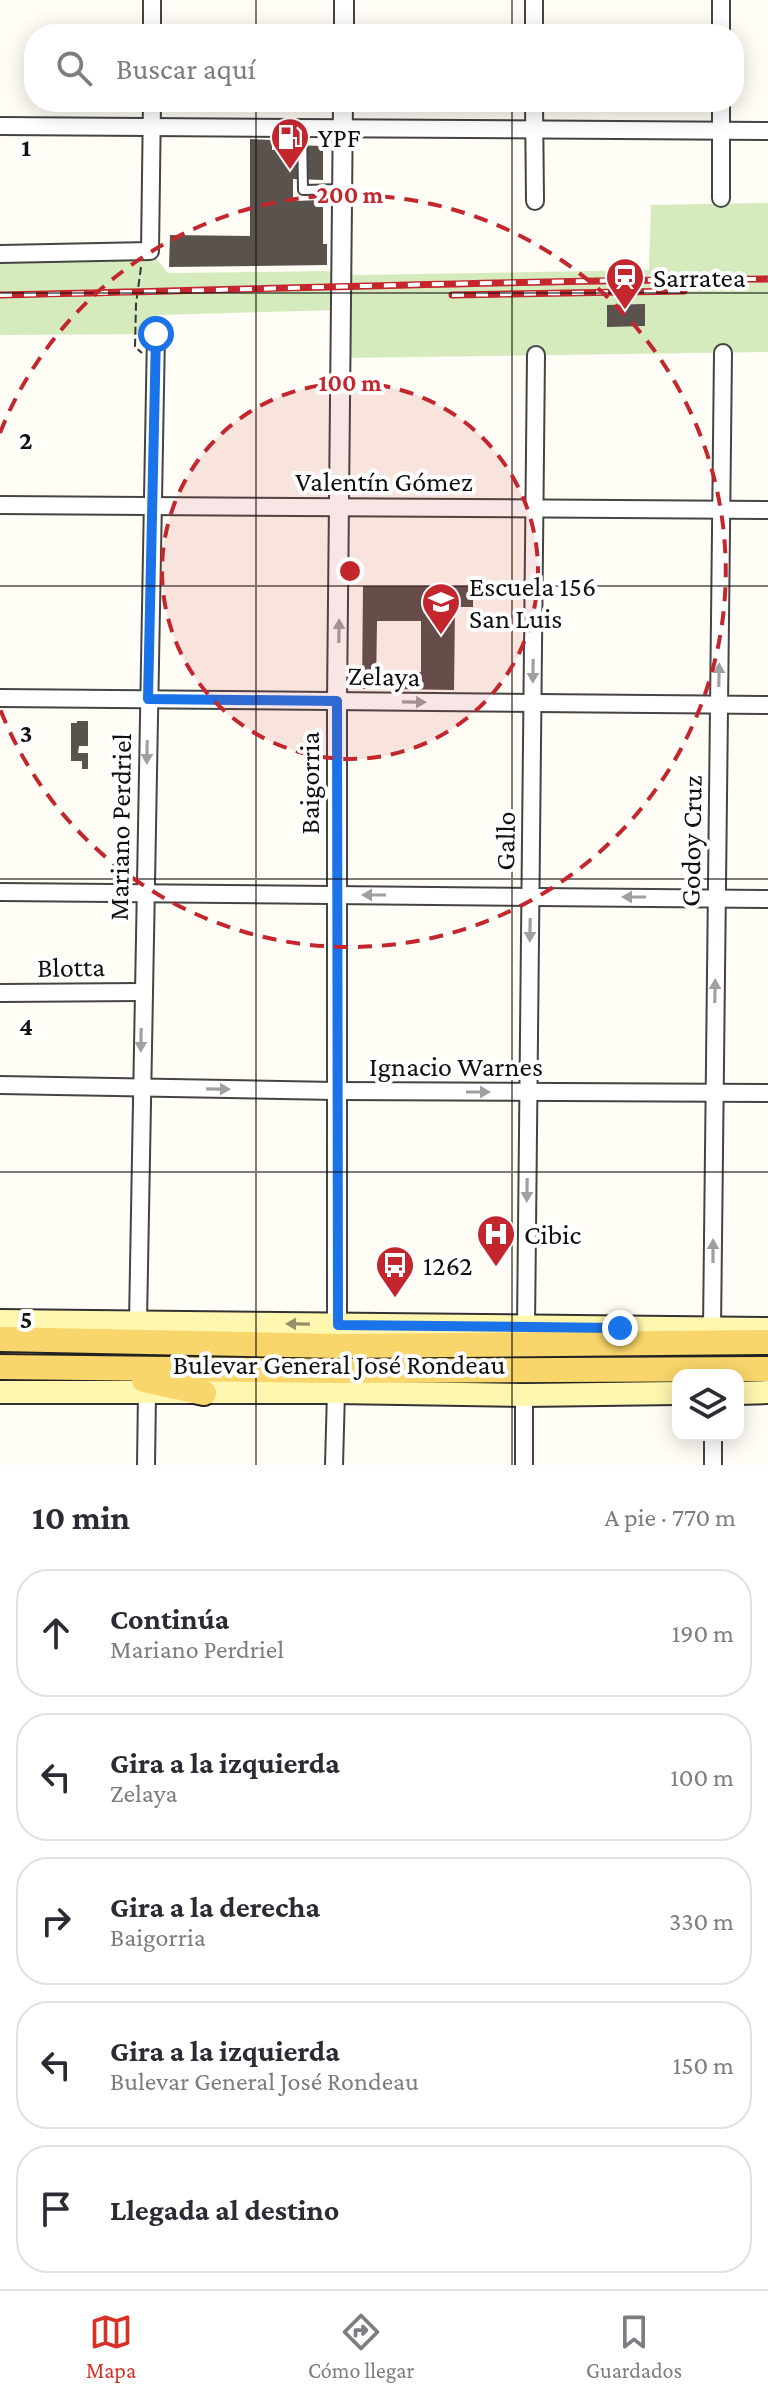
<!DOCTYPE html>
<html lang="es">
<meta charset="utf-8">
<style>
:root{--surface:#fff;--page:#f7f7f7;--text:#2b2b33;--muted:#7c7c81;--line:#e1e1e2;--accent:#d93025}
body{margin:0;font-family:"Crimson Pro",serif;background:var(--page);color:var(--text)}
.controls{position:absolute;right:24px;bottom:24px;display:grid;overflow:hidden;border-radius:16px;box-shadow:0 4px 20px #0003}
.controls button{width:72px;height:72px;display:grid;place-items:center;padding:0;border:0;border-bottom:2px solid var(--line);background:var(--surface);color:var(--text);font:40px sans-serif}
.stop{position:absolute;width:24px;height:24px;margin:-18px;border:6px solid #1a73e8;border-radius:50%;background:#fff}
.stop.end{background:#1a73e8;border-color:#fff;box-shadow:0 2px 8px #0008}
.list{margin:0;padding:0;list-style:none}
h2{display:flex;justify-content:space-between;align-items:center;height:104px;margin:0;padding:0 32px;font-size:34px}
h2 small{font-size:26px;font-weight:400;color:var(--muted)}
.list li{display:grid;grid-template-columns:52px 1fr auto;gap:24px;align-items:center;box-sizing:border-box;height:128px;margin:0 16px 16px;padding:0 16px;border:2px solid var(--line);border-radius:32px}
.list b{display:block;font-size:30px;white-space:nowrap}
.list p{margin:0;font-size:26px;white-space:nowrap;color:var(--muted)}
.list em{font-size:26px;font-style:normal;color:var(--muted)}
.icon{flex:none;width:44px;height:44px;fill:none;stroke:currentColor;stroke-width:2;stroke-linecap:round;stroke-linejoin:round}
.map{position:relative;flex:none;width:768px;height:1465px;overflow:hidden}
.search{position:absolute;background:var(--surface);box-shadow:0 4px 20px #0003;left:24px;right:24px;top:24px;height:88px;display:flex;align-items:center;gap:20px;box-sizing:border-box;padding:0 28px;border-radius:32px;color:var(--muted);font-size:30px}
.sheet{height:824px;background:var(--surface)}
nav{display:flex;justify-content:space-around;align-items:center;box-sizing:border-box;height:112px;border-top:2px solid var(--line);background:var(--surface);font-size:22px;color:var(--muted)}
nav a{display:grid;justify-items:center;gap:4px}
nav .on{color:var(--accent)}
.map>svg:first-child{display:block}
</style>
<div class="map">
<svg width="768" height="1465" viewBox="0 0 768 1465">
<rect width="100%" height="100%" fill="#fffdf5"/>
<path fill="#d5ebbd" d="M768 203V352L342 358 341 310 157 315 156 334 0 335V254L150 251 168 273 326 271 358 275 649 270 651 205Z"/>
<g fill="#5a524d">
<path d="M250 139 272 140V150H291V145L323 146V180L293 179V201L323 200V244H327V265L169 267 170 235 250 236Z"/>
<path d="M645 304V326L607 327V305Z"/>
<path d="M363 586H473V607H455L454 690 393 689V672H421V621H377L376 689H362Z"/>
<path d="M77 721H88V746H79L78 753H88V769H82V761H71V723H77Z"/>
</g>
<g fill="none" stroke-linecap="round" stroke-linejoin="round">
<g stroke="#444" stroke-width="12">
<path id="service" d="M302 128 303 190 343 189"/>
</g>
<g stroke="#444" stroke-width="20">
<g id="minor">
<path d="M152 0V34"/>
<path d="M534 0V34"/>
<path d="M721 34V0"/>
<path d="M534 102 535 201"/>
<path d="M721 102V198"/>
<path d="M0 126 768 131"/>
<path d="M0 254 150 251 152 102"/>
<path d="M0 505 768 510"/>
<path d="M0 698 768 705"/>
<path d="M0 892 768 899"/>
<path d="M0 993 142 992"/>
<path d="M0 1085 336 1091 768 1093"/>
<path d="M138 1322 156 334"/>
<path d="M526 1327 536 355"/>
<path d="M712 1329 723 353"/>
<path d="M146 1465 147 1393"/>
<path d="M334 1465 336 1392"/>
<path d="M524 1465V1395"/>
<path d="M713 1465V1435"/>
</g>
</g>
<g stroke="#444" stroke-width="22">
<g id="tertiary">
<path d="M344 34V0"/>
<path d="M337 1337V701L343 102"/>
</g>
</g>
<g stroke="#333" stroke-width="26">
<g id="secondary">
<path d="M0 1321 768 1329"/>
<path d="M0 1392H336L524 1395 678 1393"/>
<path d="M738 1393 768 1392"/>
</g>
</g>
<g stroke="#222" stroke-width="28">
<g id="primary">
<path d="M0 1339 337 1346 768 1342"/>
<path d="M0 1367 336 1371 768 1369"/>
<path d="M144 1380 204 1393"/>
</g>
</g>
<path stroke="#333" stroke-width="2" stroke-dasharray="8 4" stroke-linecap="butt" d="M141 267 136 304 135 347 142 353"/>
<use href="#service" stroke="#fff" stroke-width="8"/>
<use href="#minor" stroke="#fff" stroke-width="16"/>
<use href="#tertiary" stroke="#fff" stroke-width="18"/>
<use href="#secondary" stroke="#fff6b0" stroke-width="22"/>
<use href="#primary" stroke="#f9d66b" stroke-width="24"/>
<g stroke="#c4262e" stroke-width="7">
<g id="rail">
<path d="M0 295C256 290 512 280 768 279"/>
<path d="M452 295 684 291"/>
</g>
</g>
<use href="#rail" stroke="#fff" stroke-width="4" stroke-dasharray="12" stroke-linecap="butt"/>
</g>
<defs><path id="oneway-solid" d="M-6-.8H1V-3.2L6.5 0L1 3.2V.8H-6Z" transform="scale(2)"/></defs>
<g fill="#a0a0a0">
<use href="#oneway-solid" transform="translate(339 631) rotate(-89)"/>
<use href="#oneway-solid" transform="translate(533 671) rotate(91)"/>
<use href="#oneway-solid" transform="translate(719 675) rotate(-89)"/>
<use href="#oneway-solid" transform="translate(414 702) rotate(1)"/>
<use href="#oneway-solid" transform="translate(147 752) rotate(91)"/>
<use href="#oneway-solid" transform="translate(374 895) rotate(-180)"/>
<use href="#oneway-solid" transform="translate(634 897) rotate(-180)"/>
<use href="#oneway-solid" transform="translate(530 930) rotate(91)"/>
<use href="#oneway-solid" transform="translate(715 991) rotate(-89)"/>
<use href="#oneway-solid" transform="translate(141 1040) rotate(91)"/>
<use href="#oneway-solid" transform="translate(218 1089) rotate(1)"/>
<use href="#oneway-solid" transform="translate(478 1092)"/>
<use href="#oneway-solid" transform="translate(527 1190) rotate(91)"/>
<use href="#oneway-solid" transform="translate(713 1251) rotate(-90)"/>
</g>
<use fill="#948f68" href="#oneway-solid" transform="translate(298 1324) rotate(-179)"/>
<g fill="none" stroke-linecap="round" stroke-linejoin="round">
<path stroke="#1a73e8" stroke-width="10" d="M156 334 148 699 337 701 338 1325 620 1328"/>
</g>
<path fill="none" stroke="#111" stroke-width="2" stroke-opacity="0.55" d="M256 0V34M512 0V34M256 102V1465M512 102V1465M0 293H768M0 586H768M0 879H768M0 1172H768"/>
<circle cx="350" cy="571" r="188" fill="#c4262e" fill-opacity=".12"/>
<g fill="none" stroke="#c4262e" stroke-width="4" stroke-dasharray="14 10">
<circle cx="350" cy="571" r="188"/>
<path d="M0 433A376 376 0 1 1 0 709"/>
</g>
<defs>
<g id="fuel-pin" transform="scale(2)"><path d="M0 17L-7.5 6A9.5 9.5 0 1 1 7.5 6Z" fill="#c4262e" stroke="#fff"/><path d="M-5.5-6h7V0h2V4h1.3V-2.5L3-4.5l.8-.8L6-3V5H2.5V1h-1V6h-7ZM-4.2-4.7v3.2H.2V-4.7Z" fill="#fff"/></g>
<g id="station-pin" transform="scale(2)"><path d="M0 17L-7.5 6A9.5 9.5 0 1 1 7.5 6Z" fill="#c4262e" stroke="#fff"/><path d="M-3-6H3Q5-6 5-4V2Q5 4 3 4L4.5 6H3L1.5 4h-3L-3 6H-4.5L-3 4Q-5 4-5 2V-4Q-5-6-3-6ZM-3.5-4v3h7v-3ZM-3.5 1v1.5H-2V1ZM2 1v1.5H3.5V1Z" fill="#fff"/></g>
<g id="school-pin" transform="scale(2)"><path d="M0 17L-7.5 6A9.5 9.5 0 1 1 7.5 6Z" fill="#c4262e" stroke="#fff"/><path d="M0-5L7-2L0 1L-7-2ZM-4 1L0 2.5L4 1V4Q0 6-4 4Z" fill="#fff"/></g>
<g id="hospital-pin" transform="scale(2)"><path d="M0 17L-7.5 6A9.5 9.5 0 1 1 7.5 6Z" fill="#c4262e" stroke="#fff"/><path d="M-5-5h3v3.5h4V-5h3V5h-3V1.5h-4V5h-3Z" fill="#fff"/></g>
<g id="bus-pin" transform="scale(2)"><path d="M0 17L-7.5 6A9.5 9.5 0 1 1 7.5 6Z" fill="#c4262e" stroke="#fff"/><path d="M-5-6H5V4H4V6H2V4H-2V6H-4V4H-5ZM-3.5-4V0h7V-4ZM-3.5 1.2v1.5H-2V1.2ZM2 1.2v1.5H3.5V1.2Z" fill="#fff"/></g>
</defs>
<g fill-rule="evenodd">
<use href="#fuel-pin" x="290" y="137"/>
<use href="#station-pin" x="625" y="277"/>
<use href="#school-pin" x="441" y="602"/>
<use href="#hospital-pin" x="496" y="1234"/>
<use href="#bus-pin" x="395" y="1265"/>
</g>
<g text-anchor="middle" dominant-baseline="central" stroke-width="8" stroke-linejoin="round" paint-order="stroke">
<g font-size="28" fill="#111" stroke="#fff" text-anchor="start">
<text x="318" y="137">YPF</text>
<text x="653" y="277">Sarratea</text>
<text x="469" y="586">Escuela 156<tspan x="469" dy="32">San Luis</tspan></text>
<text x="524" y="1234">Cibic</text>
<text x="423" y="1265">1262</text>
</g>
<g font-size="28" fill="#111" stroke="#fff">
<text x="384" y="481">Valentín Gómez</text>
<text transform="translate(384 676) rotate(1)">Zelaya</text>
<text transform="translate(309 783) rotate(-90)">Baigorria</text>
<text transform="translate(120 827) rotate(-89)">Mariano Perdriel</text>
<text transform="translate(505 841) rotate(-89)">Gallo</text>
<text transform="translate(691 841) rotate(-89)">Godoy Cruz</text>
<text transform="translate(71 967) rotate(-1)">Blotta</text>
<text x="456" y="1066">Ignacio Warnes</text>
<text x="339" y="1364">Bulevar General José Rondeau</text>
</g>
</g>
<g font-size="26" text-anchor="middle" font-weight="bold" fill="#111" stroke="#fff" stroke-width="8" stroke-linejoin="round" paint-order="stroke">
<text x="26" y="156">1</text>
<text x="26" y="449">2</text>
<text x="26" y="742">3</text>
<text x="26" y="1035">4</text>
<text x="26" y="1328">5</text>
</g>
<circle cx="350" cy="571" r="12" fill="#c4262e" stroke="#fff" stroke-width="4"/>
<g font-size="24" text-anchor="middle" font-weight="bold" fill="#c4262e" stroke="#fff" stroke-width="8" stroke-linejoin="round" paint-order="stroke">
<text x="350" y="203">200 m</text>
<text x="350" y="391">100 m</text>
</g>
</svg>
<div class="controls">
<button><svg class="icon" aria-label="layers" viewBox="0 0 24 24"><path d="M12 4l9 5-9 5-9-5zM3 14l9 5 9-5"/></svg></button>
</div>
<div class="stop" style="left:156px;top:334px"></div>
<div class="stop end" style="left:620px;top:1328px"></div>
<div class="search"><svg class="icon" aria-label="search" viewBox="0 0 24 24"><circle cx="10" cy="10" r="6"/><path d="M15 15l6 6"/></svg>Buscar aquí</div>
</div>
<section class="sheet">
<h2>10 min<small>A pie · 770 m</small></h2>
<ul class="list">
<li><svg class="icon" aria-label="ahead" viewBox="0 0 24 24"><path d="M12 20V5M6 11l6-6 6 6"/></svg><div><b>Continúa</b><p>Mariano Perdriel</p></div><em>190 m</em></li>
<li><svg class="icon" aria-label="left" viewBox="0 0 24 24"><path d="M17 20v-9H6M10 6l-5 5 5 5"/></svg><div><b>Gira a la izquierda</b><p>Zelaya</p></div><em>100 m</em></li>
<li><svg class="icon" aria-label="right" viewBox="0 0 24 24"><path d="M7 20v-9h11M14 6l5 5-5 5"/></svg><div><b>Gira a la derecha</b><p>Baigorria</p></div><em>330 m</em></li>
<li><svg class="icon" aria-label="left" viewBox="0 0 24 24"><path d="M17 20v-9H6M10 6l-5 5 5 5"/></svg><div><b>Gira a la izquierda</b><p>Bulevar General José Rondeau</p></div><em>150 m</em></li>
<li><svg class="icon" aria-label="arrive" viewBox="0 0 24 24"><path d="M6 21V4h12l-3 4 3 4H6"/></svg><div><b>Llegada al destino</b></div></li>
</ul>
</section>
<nav>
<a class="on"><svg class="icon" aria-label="map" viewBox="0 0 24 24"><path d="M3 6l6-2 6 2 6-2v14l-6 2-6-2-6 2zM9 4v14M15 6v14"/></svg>Mapa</a>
<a><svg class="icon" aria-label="directions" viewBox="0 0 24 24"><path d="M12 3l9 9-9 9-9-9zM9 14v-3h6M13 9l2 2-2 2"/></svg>Cómo llegar</a>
<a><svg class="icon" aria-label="saved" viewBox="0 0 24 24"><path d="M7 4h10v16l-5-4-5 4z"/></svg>Guardados</a>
</nav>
